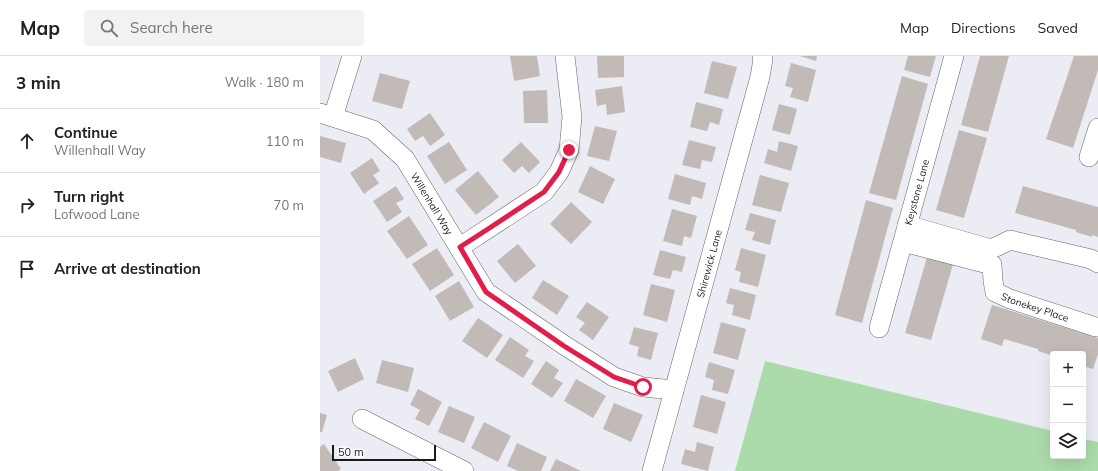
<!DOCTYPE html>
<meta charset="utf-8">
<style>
:root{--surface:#fff;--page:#f2f2f2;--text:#222;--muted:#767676;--line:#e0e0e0}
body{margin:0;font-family:Mulish,sans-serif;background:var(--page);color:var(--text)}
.controls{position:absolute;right:12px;bottom:12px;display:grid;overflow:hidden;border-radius:4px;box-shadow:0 4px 16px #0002}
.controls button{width:36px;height:36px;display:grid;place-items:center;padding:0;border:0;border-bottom:1px solid var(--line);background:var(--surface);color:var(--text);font:20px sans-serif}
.scale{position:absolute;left:12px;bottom:10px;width:104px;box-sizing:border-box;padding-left:4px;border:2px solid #1a1a1d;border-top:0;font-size:11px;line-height:14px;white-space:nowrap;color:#1a1a1d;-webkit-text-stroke:3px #fafaff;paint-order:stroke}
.stop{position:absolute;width:12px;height:12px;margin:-9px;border:3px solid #e11d48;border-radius:50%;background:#fff}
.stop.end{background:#e11d48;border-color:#fff;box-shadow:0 1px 4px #0008}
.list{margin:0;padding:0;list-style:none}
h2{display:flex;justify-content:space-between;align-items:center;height:52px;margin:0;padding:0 16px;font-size:17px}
h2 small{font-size:13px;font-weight:400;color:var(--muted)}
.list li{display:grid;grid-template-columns:26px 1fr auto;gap:12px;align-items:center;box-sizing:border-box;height:64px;padding:0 16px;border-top:1px solid var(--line)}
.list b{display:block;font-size:15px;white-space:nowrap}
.list p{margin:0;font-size:13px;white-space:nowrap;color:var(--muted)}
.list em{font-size:13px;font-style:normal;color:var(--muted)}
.icon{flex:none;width:22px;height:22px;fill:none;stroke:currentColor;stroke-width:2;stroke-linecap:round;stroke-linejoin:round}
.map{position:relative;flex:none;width:778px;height:415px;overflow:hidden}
header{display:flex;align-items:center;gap:24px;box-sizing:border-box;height:56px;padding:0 20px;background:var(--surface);border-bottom:1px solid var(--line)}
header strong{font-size:19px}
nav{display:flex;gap:22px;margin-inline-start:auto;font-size:14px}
.search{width:280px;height:36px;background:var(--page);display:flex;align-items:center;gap:10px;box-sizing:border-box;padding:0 14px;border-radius:4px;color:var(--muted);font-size:15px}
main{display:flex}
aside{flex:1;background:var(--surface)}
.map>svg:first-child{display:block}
</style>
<header>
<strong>Map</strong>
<div class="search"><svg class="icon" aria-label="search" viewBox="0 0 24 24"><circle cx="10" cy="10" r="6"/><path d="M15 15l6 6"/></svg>Search here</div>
<nav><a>Map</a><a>Directions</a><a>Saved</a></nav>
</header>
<main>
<aside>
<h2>3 min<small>Walk · 180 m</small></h2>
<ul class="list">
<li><svg class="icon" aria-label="ahead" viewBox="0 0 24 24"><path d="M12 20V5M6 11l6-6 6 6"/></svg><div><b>Continue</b><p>Willenhall Way</p></div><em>110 m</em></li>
<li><svg class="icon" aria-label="right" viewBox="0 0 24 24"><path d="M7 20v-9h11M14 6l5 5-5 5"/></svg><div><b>Turn right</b><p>Lofwood Lane</p></div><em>70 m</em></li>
<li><svg class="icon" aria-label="arrive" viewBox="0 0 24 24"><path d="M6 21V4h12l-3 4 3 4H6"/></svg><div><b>Arrive at destination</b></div></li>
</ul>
</aside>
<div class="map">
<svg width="778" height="415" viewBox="0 0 778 415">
<rect width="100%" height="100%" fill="#ececf4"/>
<path fill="#abdbab" d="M445 305 733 375V400H763V383L778 386V415H415Z"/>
<g fill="#c1bab6">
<path d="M190 0H217L220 20 194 25Z"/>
<path d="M277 0H304V21L278 22Z"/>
<path d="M480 0H497L496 5Z"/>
<path d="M588 0H616L610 21 584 14Z"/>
<path d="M660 0H689L668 76 641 69Z"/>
<path d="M754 0H778V14L753 92 726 83Z"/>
<path d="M392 5 417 11 408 43 384 37Z"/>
<path d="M471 7 496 14 488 46 470 41 473 32 465 30Z"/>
<path d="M60 17 90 25 82 53 52 45Z"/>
<path d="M582 20 608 28 576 144 549 137Z"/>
<path d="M302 30 305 56 287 59 286 48 277 50 275 34Z"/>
<path d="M227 34 228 67H204L203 35Z"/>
<path d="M376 46 403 53 399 69 390 66 387 75 370 71Z"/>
<path d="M459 48 477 53 470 79 452 74Z"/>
<path d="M110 57 125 79 110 90 103 80 95 85 87 73Z"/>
<path d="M275 70 297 75 289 105 267 100Z"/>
<path d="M639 74 667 82 644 162 616 154Z"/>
<path d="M0 80 26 87 21 107 0 101Z"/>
<path d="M369 84 396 91 392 106 382 104 380 113 362 109Z"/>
<path d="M459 85 478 90 471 115 444 107 448 93 457 96Z"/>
<path d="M129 86 147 114 125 128 107 100Z"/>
<path d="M201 86 220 106 209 117 202 110 194 117 182 104Z"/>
<path d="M52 102 60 115 53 119 59 127 44 138 30 117Z"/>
<path d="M270 110 295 123 283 148 258 136Z"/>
<path d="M158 115 179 141 156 159 135 134Z"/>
<path d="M355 118 386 127 382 143 372 140 370 149 348 143Z"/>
<path d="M440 119 469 127 461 156 432 149Z"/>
<path d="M76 130 84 143 76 147 82 156 67 166 53 145Z"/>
<path d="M703 130 778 151V181L772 179V181L756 176V174L695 157Z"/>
<path d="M546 144 573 152 542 267 515 259Z"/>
<path d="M251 146 272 166 251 188 230 168Z"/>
<path d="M352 153 377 160 371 182 364 180 362 190 343 185Z"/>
<path d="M430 157 456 164 450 189 432 184 435 176 425 174Z"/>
<path d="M89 160 108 189 87 203 67 175Z"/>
<path d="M198 188 216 210 195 227 177 205Z"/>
<path d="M117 192 134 219 110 235 92 208Z"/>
<path d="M421 192 446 199 438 231 419 226 421 216 415 214Z"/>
<path d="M340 194 366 201 362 216 353 214 350 223 333 219Z"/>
<path d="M608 198 634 205 611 284 585 277Z"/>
<path d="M223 224 249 240 237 259 212 242Z"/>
<path d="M139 225 154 251 130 265 115 240Z"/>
<path d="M331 228 355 234 347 266 323 259Z"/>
<path d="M410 232 436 239 430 264 412 259 414 249 406 247Z"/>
<path d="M267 246 289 261 273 284 259 274 265 267 256 261Z"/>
<path d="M672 249 778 282V298L773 313 763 310V298H733V300L718 295V293L684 283 682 290 661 283Z"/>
<path d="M158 262 183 279 167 302 142 285Z"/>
<path d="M401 266 426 273 418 304 393 297Z"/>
<path d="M314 271 338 277 331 304 317 300 319 291 309 288Z"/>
<path d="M190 281 209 294 205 300 214 305 203 322 175 304Z"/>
<path d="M35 302 44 323 18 336 8 315Z"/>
<path d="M62 304 94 312 88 336 56 327Z"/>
<path d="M226 305 239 314 234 322 243 327 232 342 211 328Z"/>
<path d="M389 306 415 314 408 338 392 334 394 324 385 321Z"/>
<path d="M256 323 286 340 273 362 244 345Z"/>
<path d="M98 333 122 346 109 370 95 363 100 354 90 349Z"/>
<path d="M381 339 406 346 397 378 373 371Z"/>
<path d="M294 347 323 359 311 386 283 373Z"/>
<path d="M129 350 155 361 144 387 118 376Z"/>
<path d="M0 357 7 359 2 376H0Z"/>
<path d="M164 366 191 380 178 406 151 392Z"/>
<path d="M377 386 394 391 388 415 361 408 365 393 375 396Z"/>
<path d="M197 387 227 401 221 415H198L187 410Z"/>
<path d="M4 388 21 413 18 415H0V391Z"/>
<path d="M236 403 261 415H230Z"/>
</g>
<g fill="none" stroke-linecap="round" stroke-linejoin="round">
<g stroke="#65656c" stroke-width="20">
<g id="minor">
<path id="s1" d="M0 57 53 74 85 103 166 236 244 289 294 321 323 331 354 334"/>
<path d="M13 61 32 0"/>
<path d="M769 101 778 72"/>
<path d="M587 169 671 193 678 190 690 184 771 203 778 207"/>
<path id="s2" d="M583 186 672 209 673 225 675 236 690 243 776 271H778"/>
<path d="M140 191 224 136 239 116 249 94 252 61 245 0"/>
<path id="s3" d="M559 272 634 0"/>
<path d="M42 363 144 415"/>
<path id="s4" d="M332 415 440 21 443 3 442 0"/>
</g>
</g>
<use href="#minor" stroke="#fff" stroke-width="19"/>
</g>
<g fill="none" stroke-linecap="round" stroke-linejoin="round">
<path stroke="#e11d48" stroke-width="5" d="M249 94 239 116 224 136 168 173 140 191 166 236 244 290 294 321 323 331"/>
</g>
<g text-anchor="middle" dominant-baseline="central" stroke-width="4" stroke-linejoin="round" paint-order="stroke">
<g font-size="10" fill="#1a1a1d" stroke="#fafaff">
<text stroke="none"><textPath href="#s3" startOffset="141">Keystone Lane</textPath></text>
<text stroke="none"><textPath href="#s1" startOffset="151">Willenhall Way</textPath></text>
<text stroke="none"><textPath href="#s4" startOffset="215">Shirewick Lane</textPath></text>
<text stroke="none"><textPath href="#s2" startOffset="162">Stonekey Place</textPath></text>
</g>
</g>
</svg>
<div class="controls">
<button>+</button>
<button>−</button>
<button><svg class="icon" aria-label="layers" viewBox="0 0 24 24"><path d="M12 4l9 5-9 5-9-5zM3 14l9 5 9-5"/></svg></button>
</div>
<div class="scale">50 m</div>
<div class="stop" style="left:323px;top:331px"></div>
<div class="stop end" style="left:249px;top:94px"></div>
</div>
</main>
